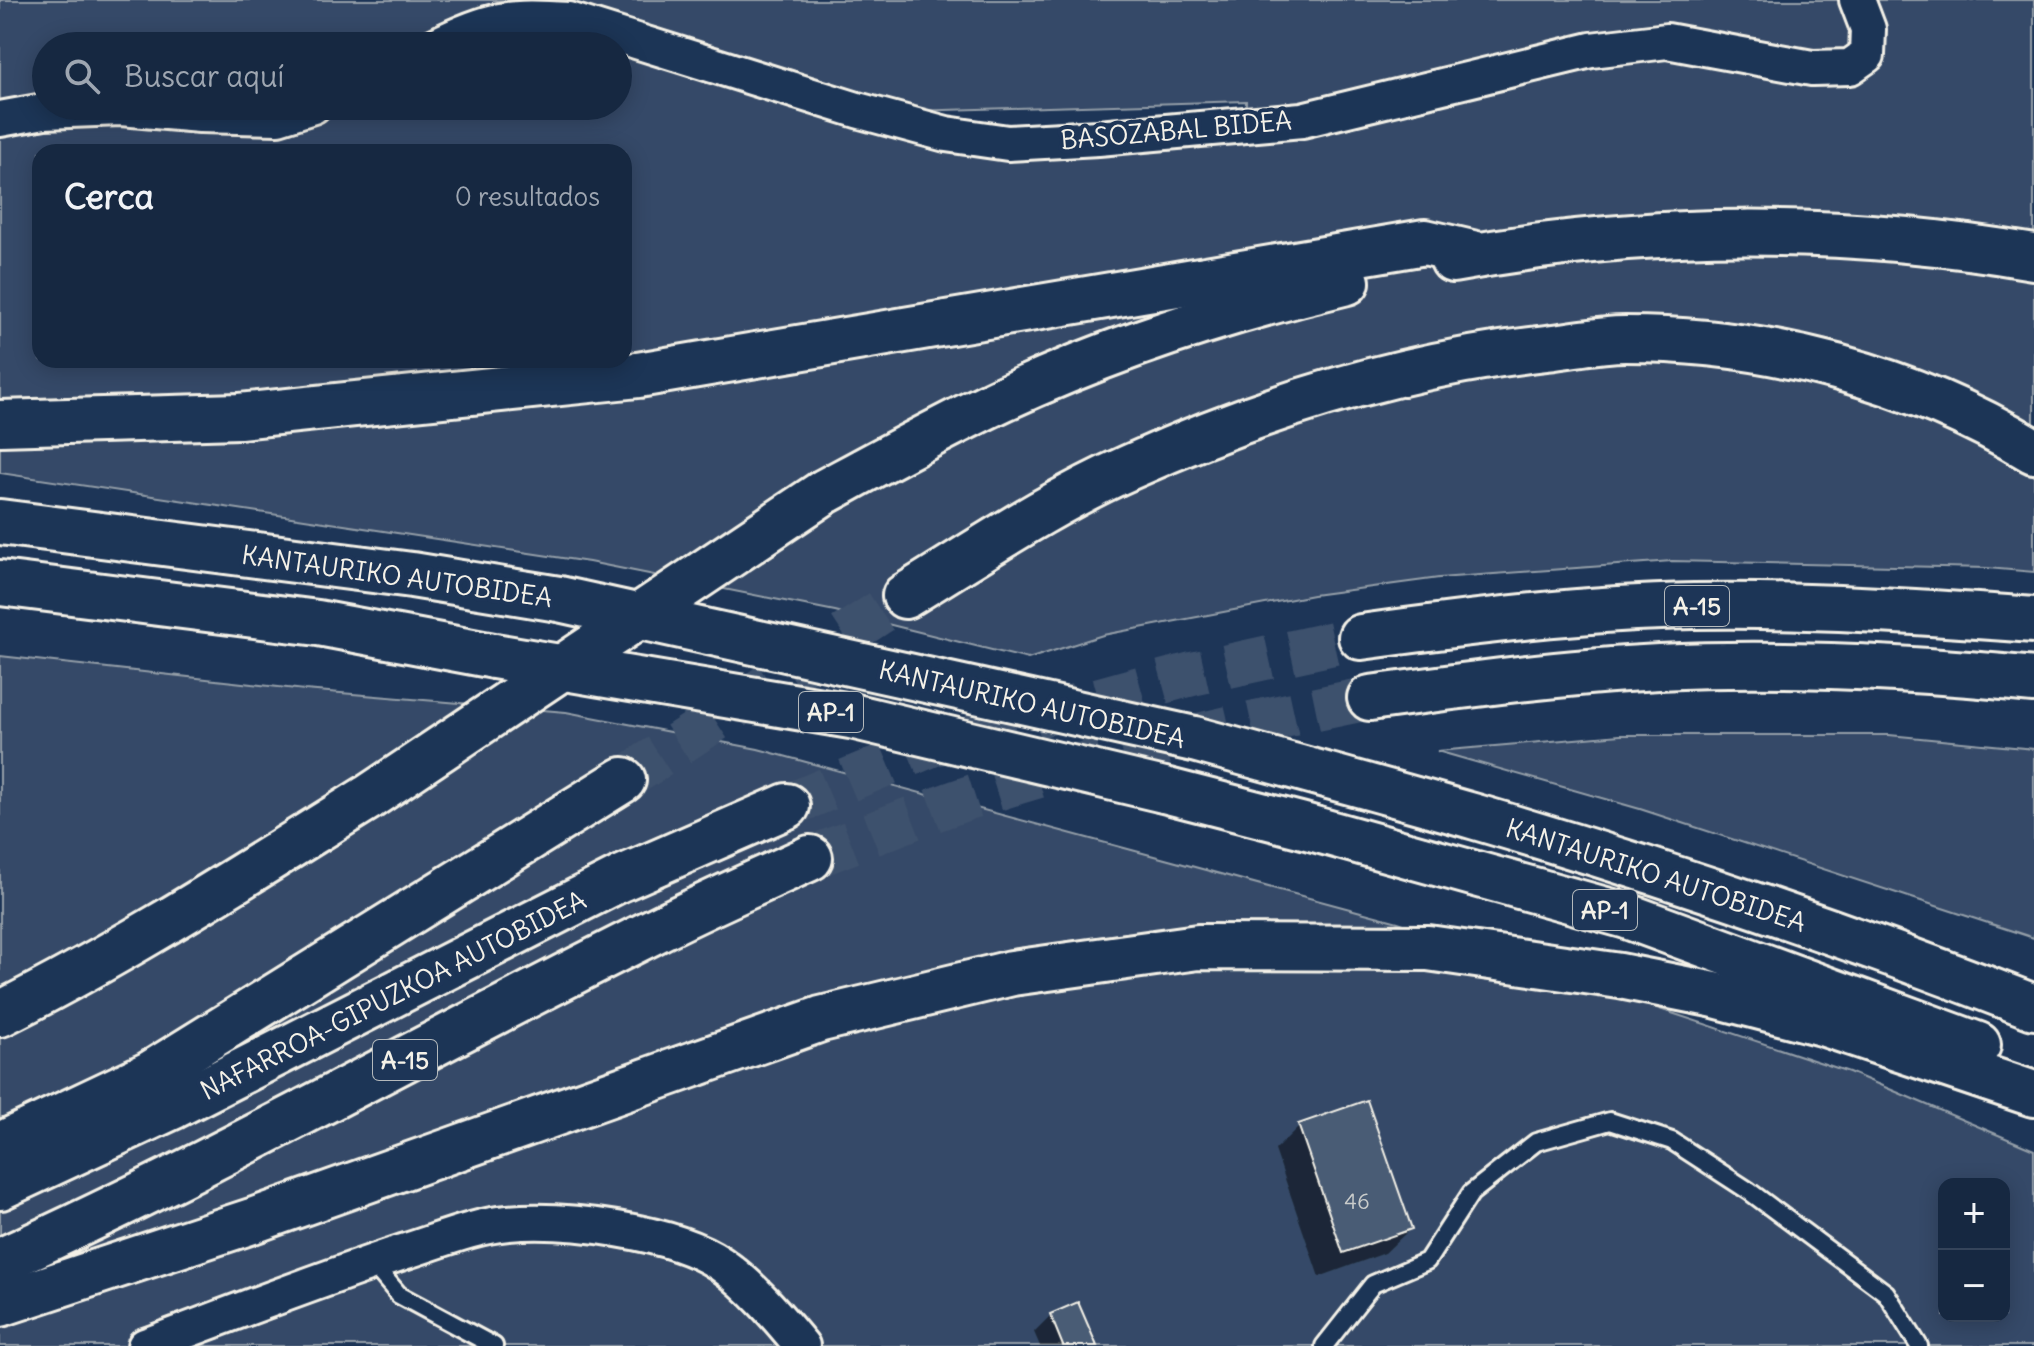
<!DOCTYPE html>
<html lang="es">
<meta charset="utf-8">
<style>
:root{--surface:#162841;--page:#1f3048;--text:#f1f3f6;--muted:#9ea6b1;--line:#35445a}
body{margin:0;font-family:Delius,sans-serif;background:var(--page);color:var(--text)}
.controls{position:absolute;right:24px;bottom:24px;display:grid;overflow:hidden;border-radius:16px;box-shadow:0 4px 20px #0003}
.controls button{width:72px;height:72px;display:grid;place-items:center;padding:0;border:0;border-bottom:2px solid var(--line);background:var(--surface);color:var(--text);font:40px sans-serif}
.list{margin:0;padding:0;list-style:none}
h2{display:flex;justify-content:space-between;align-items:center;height:104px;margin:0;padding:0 32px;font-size:34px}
h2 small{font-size:26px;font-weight:400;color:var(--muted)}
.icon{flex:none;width:44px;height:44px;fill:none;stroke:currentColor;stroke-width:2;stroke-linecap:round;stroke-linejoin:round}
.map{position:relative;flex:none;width:2034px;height:1346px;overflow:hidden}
.search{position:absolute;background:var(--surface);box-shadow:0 4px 20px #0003;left:32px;top:32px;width:600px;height:88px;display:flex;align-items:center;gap:20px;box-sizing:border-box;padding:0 28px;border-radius:44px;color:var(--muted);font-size:30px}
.panel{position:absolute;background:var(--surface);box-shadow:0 4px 20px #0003;left:32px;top:144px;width:600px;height:224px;border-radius:24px}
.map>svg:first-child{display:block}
</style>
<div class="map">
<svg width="2034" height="1346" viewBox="0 0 2034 1346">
<rect width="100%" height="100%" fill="#1d3557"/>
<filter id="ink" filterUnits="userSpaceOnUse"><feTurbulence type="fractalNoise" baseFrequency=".0125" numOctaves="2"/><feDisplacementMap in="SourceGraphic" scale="16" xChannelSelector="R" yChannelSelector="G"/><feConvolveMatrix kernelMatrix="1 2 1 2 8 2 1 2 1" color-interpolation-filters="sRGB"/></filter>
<g filter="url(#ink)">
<g fill="#354a67" stroke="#949ea8" stroke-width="2" fill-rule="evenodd">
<path d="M0 0H518C472 9 440 19 401 46H46V106H618V50L946 150 1245 133 1246 101 912 111 535 0H2034V572L1987 568 1672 561 1439 578 1313 595 1103 635 1028 659 835 611 589 562 0 473ZM40 152H624V360H40Z"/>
<path d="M549 35 599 46H489Z"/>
<path d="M0 656 305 690 566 712 758 749 1398 922 1849 1072 2034 1150V1346H0ZM1944 1184H2004V1316H1944Z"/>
<path d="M1620 735H1889L2034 749V938L1640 809 1437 751Z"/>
</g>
<g fill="#0007">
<path d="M1299 1126 1410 1229 1385 1253 1319 1277 1275 1150Z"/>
<path d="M1051 1315 1094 1346H1040L1034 1332Z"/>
</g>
<g fill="#485b74" stroke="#f4f1e8" stroke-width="2">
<path d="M1367 1100 1412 1229 1343 1253 1298 1124Z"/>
<path d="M1078 1302 1097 1346H1063L1050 1314Z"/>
</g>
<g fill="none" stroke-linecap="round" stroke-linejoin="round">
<g stroke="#3d516d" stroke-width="44" stroke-dasharray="44 22" stroke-linecap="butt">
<path d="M623 780 905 596"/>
<path d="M787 806 934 744 1192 674 1361 637"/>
<path d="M810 858C864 838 919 814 974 796 1104 754 1237 725 1370 698"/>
</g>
<g stroke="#f4f1e8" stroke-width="22">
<g id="lane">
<path d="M372 1263 399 1295 494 1346"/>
<path d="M1324 1346 1373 1284 1427 1261 1471 1193 1536 1142 1610 1121 1672 1141 1749 1191 1886 1293 1919 1346"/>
</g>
</g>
<g stroke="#f4f1e8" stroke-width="40">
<g id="street">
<path d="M435 46C490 18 509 16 569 20L857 110 946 134 1008 143 1098 138 1302 120 1591 50 1667 41 1812 68 1850 67 1867 55 1868 29 1857 0"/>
<path d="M0 119 44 111 121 108 200 115 278 117 313 106"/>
<path d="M145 1346C231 1314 316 1281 403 1252 436 1242 473 1226 508 1223 566 1218 673 1231 721 1264 752 1286 778 1317 802 1346"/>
</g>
</g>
<g stroke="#f4f1e8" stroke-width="50">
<g id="highway">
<path d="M1453 260C1643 224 1844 224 2034 257"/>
<path d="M0 423 239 416 638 375 1425 242 1480 255"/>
<path d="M824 492C883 460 941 428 1002 399 1112 348 1229 310 1347 282"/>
<path d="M0 522 412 575 559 599"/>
<path d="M0 583 318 623 494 656"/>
<path d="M905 596C979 551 1051 502 1130 467 1263 407 1402 364 1547 348 1573 345 1600 339 1625 339 1768 339 1912 377 2034 451"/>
<path d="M1361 637C1471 622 1582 608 1694 606 1808 604 1921 612 2034 620"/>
<path d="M1370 698C1466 685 1562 672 1659 667 1780 661 1913 668 2034 680"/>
<path d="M1194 739C1288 765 1382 790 1476 817 1664 872 1851 936 2034 1007"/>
<path d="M1164 790 1300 825 1627 916 1978 1045"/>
<path d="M0 1014C128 950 248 872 369 797"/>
<path d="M0 1145 150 1074 623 780"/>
<path d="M0 1187 174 1106 620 879 787 806"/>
<path d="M0 1261C221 1161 433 1041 650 933 702 906 756 883 810 858"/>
<path d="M0 1304 252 1221 821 1019 1012 973 1198 947 1428 948 1620 976 1715 995 1822 1023 2034 1094"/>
</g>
</g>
<use href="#lane" stroke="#1d3557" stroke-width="16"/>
<use href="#street" stroke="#1d3557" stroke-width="34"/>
<use href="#highway" stroke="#1d3557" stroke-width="44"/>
<g stroke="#f4f1e8" stroke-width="50" stroke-linecap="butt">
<g id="highway-bridge">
<path d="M559 599 1194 739"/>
<path d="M494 656 851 716 1164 790"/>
<path d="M369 797 824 492"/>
</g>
</g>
<use href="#highway-bridge" stroke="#1d3557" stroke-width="44"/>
</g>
</g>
<g text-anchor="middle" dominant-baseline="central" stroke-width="8" stroke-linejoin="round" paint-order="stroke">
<g font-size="22" fill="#c9cccb">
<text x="1357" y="1201">46</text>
</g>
<g fill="#1d3557" stroke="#b4b9bc" stroke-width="2">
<rect x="1665" y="586" width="64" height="40" rx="6"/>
<rect x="799" y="692" width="64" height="40" rx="6"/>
<rect x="1573" y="890" width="64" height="40" rx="6"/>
<rect x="373" y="1040" width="64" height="40" rx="6"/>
</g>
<g font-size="24" font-weight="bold" fill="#f4f1e8">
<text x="1697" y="606">A-15</text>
<text x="831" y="712">AP-1</text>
<text x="1605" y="910">AP-1</text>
<text x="405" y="1060">A-15</text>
</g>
<g font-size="26" fill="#f4f1e8" stroke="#1d3557">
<text transform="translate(1176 130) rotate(-5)">BASOZABAL BIDEA</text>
<text transform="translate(397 576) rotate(8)">KANTAURIKO AUTOBIDEA</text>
<text transform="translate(1032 704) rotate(13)">KANTAURIKO AUTOBIDEA</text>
<text transform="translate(1656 875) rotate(18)">KANTAURIKO AUTOBIDEA</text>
<text transform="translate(393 995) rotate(-27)">NAFARROA-GIPUZKOA AUTOBIDEA</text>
</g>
</g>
</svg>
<div class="controls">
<button>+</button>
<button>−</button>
</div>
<div class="search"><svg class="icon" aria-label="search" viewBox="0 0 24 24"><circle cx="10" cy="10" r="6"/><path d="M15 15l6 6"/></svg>Buscar aquí</div>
<section class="panel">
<h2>Cerca<small>0 resultados</small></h2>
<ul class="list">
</ul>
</section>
</div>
